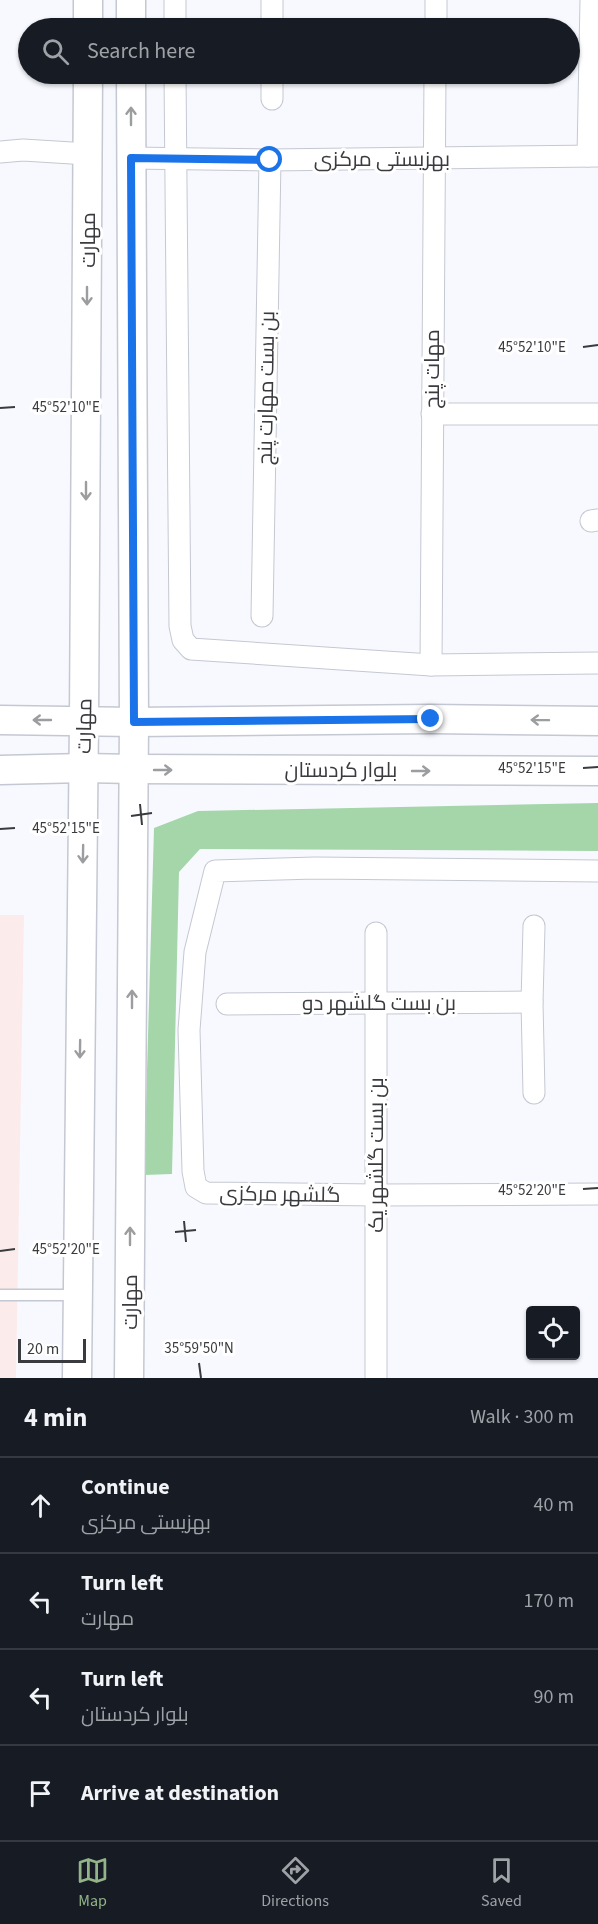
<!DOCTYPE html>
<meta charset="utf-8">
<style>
:root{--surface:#171b24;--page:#242831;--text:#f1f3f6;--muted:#9ea1a6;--line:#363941;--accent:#92b488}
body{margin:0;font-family:"Source Sans 3",Cairo,sans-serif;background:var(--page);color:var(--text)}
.controls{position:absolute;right:18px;bottom:18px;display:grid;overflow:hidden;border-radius:6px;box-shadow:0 2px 4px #0004}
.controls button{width:54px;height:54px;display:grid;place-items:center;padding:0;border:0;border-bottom:2px solid var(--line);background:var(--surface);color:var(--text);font:30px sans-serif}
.scale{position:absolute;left:18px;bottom:15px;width:68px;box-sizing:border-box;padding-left:6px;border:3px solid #393b3f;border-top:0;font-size:16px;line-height:21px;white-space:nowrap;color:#393b3f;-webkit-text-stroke:4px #fff;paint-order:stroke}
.stop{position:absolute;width:18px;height:18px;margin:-14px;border:4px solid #1a73e8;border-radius:50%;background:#fff}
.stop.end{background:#1a73e8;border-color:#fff;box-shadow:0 2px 6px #0008}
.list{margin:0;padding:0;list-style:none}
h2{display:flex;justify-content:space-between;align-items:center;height:78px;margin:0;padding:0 24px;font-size:26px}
h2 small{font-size:20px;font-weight:400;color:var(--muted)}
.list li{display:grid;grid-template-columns:39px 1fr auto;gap:18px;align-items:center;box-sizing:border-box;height:96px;padding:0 24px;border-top:2px solid var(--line)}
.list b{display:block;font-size:22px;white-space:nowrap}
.list p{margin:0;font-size:20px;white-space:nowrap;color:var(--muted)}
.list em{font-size:20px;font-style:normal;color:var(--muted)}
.icon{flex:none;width:33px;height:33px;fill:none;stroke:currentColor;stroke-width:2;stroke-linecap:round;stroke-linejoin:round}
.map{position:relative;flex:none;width:598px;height:1378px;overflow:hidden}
.search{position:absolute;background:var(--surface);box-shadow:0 2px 4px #0004;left:18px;right:18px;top:18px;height:66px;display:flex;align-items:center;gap:15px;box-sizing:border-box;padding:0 21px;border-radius:33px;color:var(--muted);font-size:22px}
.sheet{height:462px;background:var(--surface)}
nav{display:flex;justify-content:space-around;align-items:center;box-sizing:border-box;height:84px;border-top:2px solid var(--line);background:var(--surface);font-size:16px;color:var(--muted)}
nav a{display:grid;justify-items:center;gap:3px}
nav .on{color:var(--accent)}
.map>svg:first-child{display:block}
</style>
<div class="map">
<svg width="598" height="1378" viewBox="0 0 598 1378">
<rect width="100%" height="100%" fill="#f8f9fe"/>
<path fill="#fcebeb" d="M0 915H24L16 1378H0Z"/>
<path fill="#a4d6aa" d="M598 803V851L200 849 179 872 172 1174 144 1175 154 828 198 811Z"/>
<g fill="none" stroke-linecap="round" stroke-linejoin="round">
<g stroke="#c4c8d2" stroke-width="13">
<path id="service" d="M0 1295H77"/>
</g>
<g stroke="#c4c8d2" stroke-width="23">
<g id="minor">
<path d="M175 28V0"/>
<path d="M272 28V0"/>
<path d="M436 28V0"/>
<path d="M175 74 180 626 183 640 191 649 431 665 598 663"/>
<path d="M272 99V74"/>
<path d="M0 152 23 150 88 154"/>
<path d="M588 156 591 0"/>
<path d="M131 158 270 160 598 156"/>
<path d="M432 414H598"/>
<path d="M591 521 598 520"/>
<path d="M262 616 270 160"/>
<path d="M431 665 435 74"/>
<path d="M598 871 315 868 215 871 195 952 189 1030 193 1171 196 1187 206 1193 376 1195 598 1194"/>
<path d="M227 1004 532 1002"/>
<path d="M534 1093 532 1002 534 926"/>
<path d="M376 1378V933"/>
</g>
</g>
<g stroke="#c4c8d2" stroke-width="31">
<g id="secondary">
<path d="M88 28V0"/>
<path d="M131 28V0"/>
<path d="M0 720 134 722 431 719 598 721"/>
<path d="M0 770 84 768 134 769 598 771"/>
<path d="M77 1378 84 720 88 74"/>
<path d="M129 1378 134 722 131 74"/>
</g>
</g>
<use href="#service" stroke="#fff" stroke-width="10"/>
<use href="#minor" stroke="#fff" stroke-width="21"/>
<use href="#secondary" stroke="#fff" stroke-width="28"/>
</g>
<defs><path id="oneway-shaft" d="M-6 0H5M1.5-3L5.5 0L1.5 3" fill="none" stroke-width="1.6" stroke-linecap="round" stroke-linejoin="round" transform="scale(1.5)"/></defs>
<g stroke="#9c9d9f">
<use href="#oneway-shaft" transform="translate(131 116) rotate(-90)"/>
<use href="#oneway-shaft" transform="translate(87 296) rotate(90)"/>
<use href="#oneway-shaft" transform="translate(86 491) rotate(90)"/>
<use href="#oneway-shaft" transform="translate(42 720) rotate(180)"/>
<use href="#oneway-shaft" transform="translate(540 720) rotate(-179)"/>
<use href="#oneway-shaft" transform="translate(163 770)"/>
<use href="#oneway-shaft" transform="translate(421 771)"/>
<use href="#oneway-shaft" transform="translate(83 854) rotate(91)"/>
<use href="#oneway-shaft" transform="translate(132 999) rotate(-90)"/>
<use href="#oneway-shaft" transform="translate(80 1049) rotate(91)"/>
<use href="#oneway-shaft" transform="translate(130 1236) rotate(-90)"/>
</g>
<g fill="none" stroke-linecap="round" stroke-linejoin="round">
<path stroke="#1a73e8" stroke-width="8" d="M270 160 131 158 134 722 431 719"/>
</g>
<path fill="none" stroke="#393b3f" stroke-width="2" d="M583 347 598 345M0 408 15 407M583 768 598 767M140 804 142 825M131 816 152 813M0 829 15 828M583 1189 598 1188M184 1221 186 1242M175 1232 196 1230M0 1251 15 1249M199 1363 201 1378"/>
<g text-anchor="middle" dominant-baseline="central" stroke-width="6" stroke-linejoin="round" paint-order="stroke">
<g font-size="21" fill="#393b3f" stroke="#fff">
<text x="382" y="159">بهزیستی مرکزی</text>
<text transform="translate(88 240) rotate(-90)">مهارت</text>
<text transform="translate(432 369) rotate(-90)">مهات پنج</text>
<text transform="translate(266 388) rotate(-89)">بن بست مهارت پنج</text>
<text transform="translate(84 726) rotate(-89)">مهارت</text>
<text x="341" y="770">بلوار کردستان</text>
<text x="379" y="1003">بن بست گلشهر دو</text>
<text transform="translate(376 1155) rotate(-90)">بن بست گلشهر یک</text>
<text transform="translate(280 1194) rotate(1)">گلشهر مرکزی</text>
<text transform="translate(130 1302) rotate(-90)">مهارت</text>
</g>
</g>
<g font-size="15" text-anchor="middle" fill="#393b3f" stroke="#fff" stroke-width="6" stroke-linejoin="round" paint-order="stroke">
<text x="532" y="352">45°52'10"E</text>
<text x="66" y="412">45°52'10"E</text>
<text x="532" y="773">45°52'15"E</text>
<text x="66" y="833">45°52'15"E</text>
<text x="532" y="1195">45°52'20"E</text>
<text x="66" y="1254">45°52'20"E</text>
<text x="199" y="1353">35°59'50"N</text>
</g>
</svg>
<div class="controls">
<button><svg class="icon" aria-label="locate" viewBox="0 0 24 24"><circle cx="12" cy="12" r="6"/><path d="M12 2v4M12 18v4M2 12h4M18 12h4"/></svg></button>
</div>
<div class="scale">20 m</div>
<div class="stop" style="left:270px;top:160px"></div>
<div class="stop end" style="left:431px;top:719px"></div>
<div class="search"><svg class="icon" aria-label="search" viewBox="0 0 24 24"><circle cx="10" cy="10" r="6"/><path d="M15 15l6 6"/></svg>Search here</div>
</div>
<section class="sheet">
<h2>4 min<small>Walk · 300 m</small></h2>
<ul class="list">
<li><svg class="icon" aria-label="ahead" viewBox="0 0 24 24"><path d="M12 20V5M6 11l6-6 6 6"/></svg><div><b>Continue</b><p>بهزیستی مرکزی</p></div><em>40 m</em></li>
<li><svg class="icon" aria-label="left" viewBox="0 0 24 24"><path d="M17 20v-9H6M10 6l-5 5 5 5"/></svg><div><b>Turn left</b><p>مهارت</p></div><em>170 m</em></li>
<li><svg class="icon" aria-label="left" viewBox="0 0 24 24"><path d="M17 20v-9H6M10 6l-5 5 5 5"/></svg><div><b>Turn left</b><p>بلوار کردستان</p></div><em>90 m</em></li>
<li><svg class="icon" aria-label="arrive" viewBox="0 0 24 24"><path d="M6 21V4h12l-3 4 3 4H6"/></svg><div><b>Arrive at destination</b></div></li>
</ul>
</section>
<nav>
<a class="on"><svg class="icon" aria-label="map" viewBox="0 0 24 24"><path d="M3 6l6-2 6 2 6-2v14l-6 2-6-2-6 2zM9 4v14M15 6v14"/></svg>Map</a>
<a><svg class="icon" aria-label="directions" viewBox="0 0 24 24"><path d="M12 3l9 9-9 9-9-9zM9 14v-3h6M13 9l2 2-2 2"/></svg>Directions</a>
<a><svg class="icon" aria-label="saved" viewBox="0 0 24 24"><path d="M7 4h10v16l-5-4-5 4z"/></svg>Saved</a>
</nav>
